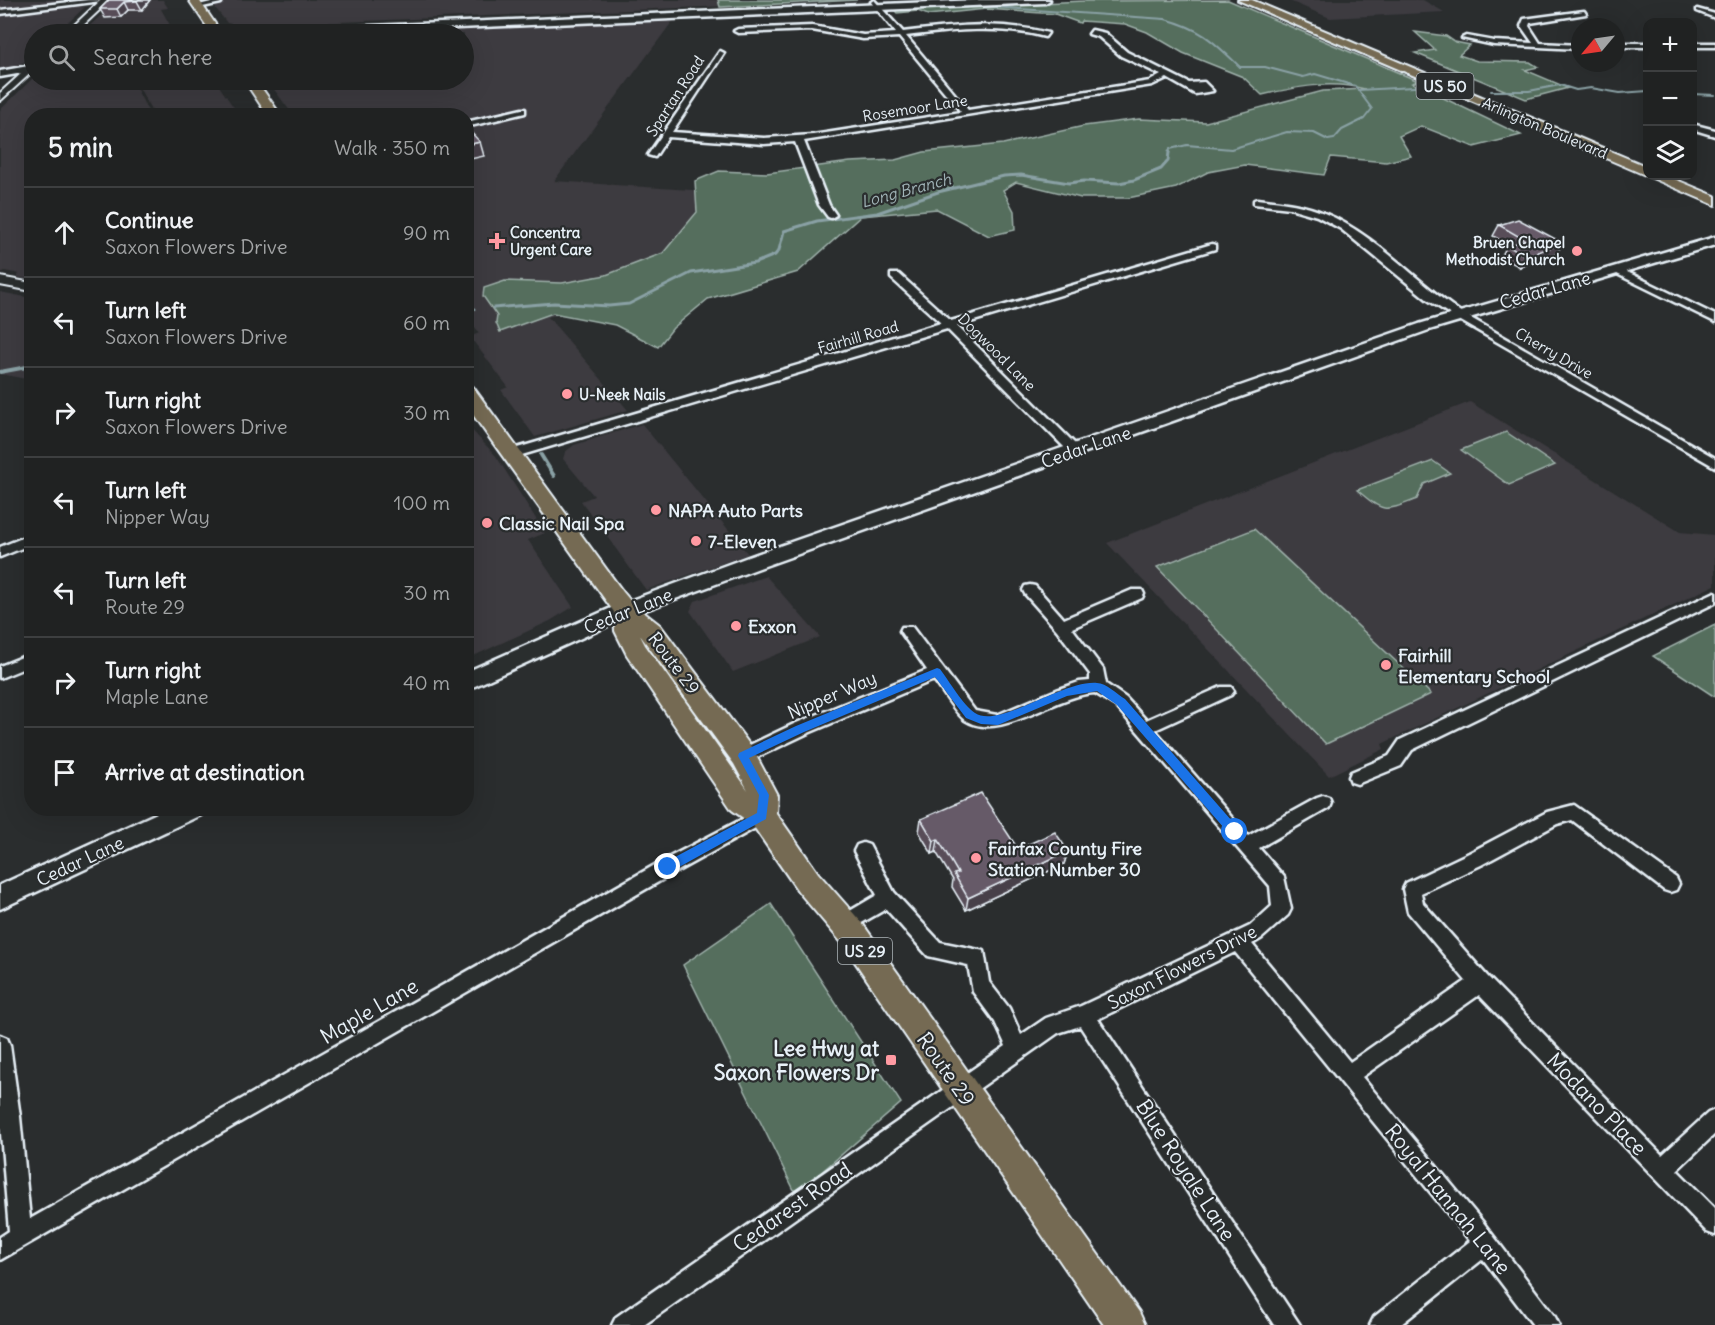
<!DOCTYPE html>
<meta charset="utf-8">
<style>
:root{--surface:#202222;--page:#2d2f2f;--text:#f1f3f6;--muted:#a2a4a5;--line:#3d3f40}
body{margin:0;font-family:Delius,sans-serif;background:var(--page);color:var(--text)}
.controls{position:absolute;right:18px;top:18px;display:grid;overflow:hidden;border-radius:12px;box-shadow:0 6px 24px #0002}
.controls button{width:54px;height:54px;display:grid;place-items:center;padding:0;border:0;border-bottom:2px solid var(--line);background:var(--surface);color:var(--text);font:30px sans-serif}
.compass{position:absolute;left:1571px;top:18px;width:54px;height:54px;border-radius:50%;background:var(--surface);box-shadow:0 6px 24px #0002;rotate:241deg}
.stop{position:absolute;width:18px;height:18px;margin:-14px;border:4px solid #1a73e8;border-radius:50%;background:#fff}
.stop.end{background:#1a73e8;border-color:#fff;box-shadow:0 2px 6px #0008}
.list{margin:0;padding:0;list-style:none}
h2{display:flex;justify-content:space-between;align-items:center;height:78px;margin:0;padding:0 24px;font-size:26px}
h2 small{font-size:20px;font-weight:400;color:var(--muted)}
.list li{display:grid;grid-template-columns:39px 1fr auto;gap:18px;align-items:center;box-sizing:border-box;height:90px;padding:0 24px;border-top:2px solid var(--line)}
.list b{display:block;font-size:22px;white-space:nowrap}
.list p{margin:0;font-size:20px;white-space:nowrap;color:var(--muted)}
.list em{font-size:20px;font-style:normal;color:var(--muted)}
.icon{flex:none;width:33px;height:33px;fill:none;stroke:currentColor;stroke-width:2;stroke-linecap:round;stroke-linejoin:round}
.map{position:relative;flex:none;width:1715px;height:1325px;overflow:hidden}
.search{position:absolute;background:var(--surface);box-shadow:0 6px 24px #0002;left:24px;top:24px;width:450px;height:66px;display:flex;align-items:center;gap:15px;box-sizing:border-box;padding:0 21px;border-radius:33px;color:var(--muted);font-size:22px}
.panel{position:absolute;background:var(--surface);box-shadow:0 6px 24px #0002;left:24px;top:108px;width:450px;height:708px;border-radius:24px}
.map>svg:first-child{display:block}
</style>
<div class="map">
<svg width="1715" height="1325" viewBox="0 0 1715 1325">
<rect width="100%" height="100%" fill="#2a2d2e"/>
<filter id="ink" filterUnits="userSpaceOnUse"><feTurbulence type="fractalNoise" baseFrequency=".0167" numOctaves="2"/><feDisplacementMap in="SourceGraphic" scale="12" xChannelSelector="R" yChannelSelector="G"/><feConvolveMatrix kernelMatrix="1 2 1 2 8 2 1 2 1" color-interpolation-filters="sRGB"/></filter>
<g filter="url(#ink)">
<g fill="#3c3a3f">
<path d="M0 0H72L0 9Z"/>
<path d="M117 0H163L168 8 161 9 175 34H81Z"/>
<path d="M209 0H875L241 26 227 23Z"/>
<path d="M1287 0H1423L1444 12 1330 18Z"/>
<path d="M76 6 85 7 56 34H34V55L29 60 13 67 0 69V15Z"/>
<path d="M675 18 554 181 707 191 650 293 548 317 628 410 535 437 501 390 508 387 470 337 479 333 467 319 466 116 357 115 379 109 354 115H293L267 80H464V34H330Z"/>
<path d="M34 77V80H132L150 115 32 116 31 280 17 277 19 274 5 271 0 273V110Z"/>
<path d="M135 80H215L239 115H154Z"/>
<path d="M0 292 31 298V380L0 374Z"/>
<path d="M1470 402 1680 532 1715 535V585L1382 744 1384 749 1329 776 1107 543Z"/>
<path d="M466 424 496 456 545 533 528 540 573 607 550 621 467 659Z"/>
<path d="M642 424 714 512 748 554 646 590 581 501 594 496 563 459 565 452 574 445Z"/>
<path d="M766 576 820 637 733 672 690 611 695 601Z"/>
</g>
<g fill="#546e5d" stroke="#9eb0aa" stroke-width="1.5">
<path d="M718 0H857L720 7Z"/>
<path d="M1228 0 1418 81 1412 83 1521 135 1474 147 1421 126 1399 136 1411 156 1386 162 1331 157 1324 175 1245 165 1208 172 1176 188 1128 198H1081L1016 182 1003 190 1014 211 1015 230 989 236 937 209 861 216 798 272 708 299 673 328 658 347 615 325 553 313 500 332 496 323 497 316 483 296 484 288 505 281 562 283 606 275 663 253 697 212 695 181 719 171 767 173 850 162 895 160 924 152 1003 144 1084 126 1139 119 1206 122 1323 91 1365 89C1330 80 1296 87 1262 95L1243 77 1183 53 1147 32 1125 24 1081 21 1080 23 1055 14 986 9 928 15 918 11 897 13 894 10 1084 1Z"/>
<path d="M1415 32 1446 36 1455 42 1470 45 1459 55 1477 61 1530 62 1538 67 1525 70 1568 88 1526 99 1415 53 1435 50Z"/>
<path d="M1506 432 1555 465 1509 485 1461 450Z"/>
<path d="M1433 461 1450 473 1424 484 1417 499C1384 512 1384 513 1357 490Z"/>
<path d="M1254 529 1431 694 1326 744 1157 567Z"/>
<path d="M1715 625V697L1653 656Z"/>
<path d="M771 904 901 1103 796 1194 683 965Z"/>
</g>
<g fill="none" stroke-linecap="round" stroke-linejoin="round">
<g stroke="#8aa1a5" stroke-width="2">
<path d="M951 7 978 6 1165 19C1202 29 1213 41 1240 67H1265L1303 77 1315 74 1355 86 1372 109 1364 119 1342 130 1334 139 1328 140 1314 133 1287 132 1231 149 1187 145 1170 149 1169 154"/>
<path d="M1359 90 1432 86"/>
<path d="M1491 91H1529L1560 85 1576 90 1591 88 1620 93 1648 91"/>
<path d="M1692 94 1715 95"/>
</g>
<g stroke="#8aa1a5" stroke-width="3">
<path d="M493 308 554 303 609 306 629 304 691 273 755 263 775 255 779 250 784 231 817 221 877 213 938 192 1004 176 1021 175 1069 183 1084 181 1119 183 1134 180 1161 169 1168 161 1169 152"/>
<path d="M466 310 474 309"/>
</g>
<g stroke="#8aa1a5" stroke-width="4">
<path d="M0 372 32 366"/>
<path d="M541 455 554 476"/>
</g>
<g stroke="#e8f1f8" stroke-width="5">
<g id="minor">
<path d="M88 0H109L0 14V10Z"/>
<path d="M219 0 221 3 198 8 195 6Z"/>
<path d="M874 0 903 32C954 26 996 20 1048 33L1045 37C998 25 954 30 906 36L968 110 1150 81 1161 75 1121 56 1099 37 1089 34 1092 30 1105 33 1127 52 1189 83 1204 82 1213 91 1195 94 1167 78 1152 85 804 141 829 205 836 215 831 218 828 217 819 205 795 142 764 144 668 137 655 157 648 155 720 51 724 53 672 132 764 138 813 135 961 112 899 37 863 39 812 30 738 33 734 31 738 29 812 26 863 35 896 33 871 2Z"/>
<path d="M1697 9 1715 14V18L1697 11Z"/>
<path d="M1584 11 1586 14 1530 23 1529 26 1540 43 1580 45V49L1494 45 1462 38 1466 36 1494 41 1533 43 1521 26 1524 19Z"/>
<rect x="1616" y="43" width="32" height="4"/>
<rect x="1692" y="43" width="23" height="4"/>
<path d="M522 109H525V113L466 127V122Z"/>
<path d="M1692 124 1715 130V136L1692 129Z"/>
<path d="M1257 199C1280 202 1303 204 1324 213 1375 234 1416 282 1462 313L1715 458V467L1454 317 1428 300 1341 229 1317 216 1290 208 1254 204V200Z"/>
<path d="M1212 244 1215 245V249L957 326 1079 448 1081 451 1079 454H1071L947 329 515 457H507L505 454 507 451 941 323 891 278V274H899L951 321Z"/>
<path d="M1617 267 1715 315V322L1613 272V268Z"/>
<path d="M32 534V544L0 557V547Z"/>
<path d="M1030 585 1035 586 1064 619 1132 590H1142L1144 594 1142 598 1072 628 1103 669 1106 684 1126 698 1146 720 1221 687H1231L1234 691 1231 695 1155 730 1248 836 1317 798 1323 796 1329 798 1331 803 1329 808 1259 848 1284 877 1291 909 1288 915 1262 938 1252 944 1350 1062 1466 981 1408 912 1403 889 1406 883 1469 853 1547 812 1574 805 1676 878 1679 884 1676 890 1670 892 1664 890 1572 820 1557 824 1481 865 1421 893 1423 903 1487 976 1662 1155 1708 1113 1715 1110V1134L1677 1170 1715 1208V1235L1707 1232 1479 995 1362 1077 1482 1221 1555 1317 1559 1325H1533L1483 1259 1400 1325H1370L1374 1317 1470 1241 1235 952 1098 1019 1300 1325H1274L1080 1026 1058 1033 644 1325H612L616 1317 1006 1046 995 1022 973 992 968 965 928 956 886 909 844 933 838 930 835 924 838 918 877 895 854 851 857 845 863 843 869 845 894 892 940 942 984 951 989 982 1009 1008 1021 1035 1046 1018 1081 1006 1250 926 1272 906 1270 886 1116 706 1095 693C1054 695 1000 743 965 720 955 713 942 690 934 680L806 734 749 761 743 763 737 761 735 756 737 751 794 724 927 670 900 631 902 627H912L975 711 997 715 1059 689 1079 682 1090 681V674L1057 630 1025 594 1023 590 1025 586Z"/>
<path d="M1715 592V603L1412 750 1401 766 1357 784 1351 782 1349 777 1351 772 1389 756 1400 740Z"/>
<path d="M32 653V665L0 678V666Z"/>
<path d="M762 809 768 811 770 816 768 821 674 873 0 1260V1237L9 1231 0 1121V1035L7 1038 10 1045 20 1117 30 1219 662 861Z"/>
</g>
</g>
<g stroke="#e8f1f8" stroke-width="4">
<g id="tertiary">
<path d="M101 0H110L74 34H65Z"/>
<path d="M34 62V70L0 101V93Z"/>
<path d="M0 277 32 283V291L0 285Z"/>
</g>
</g>
<g stroke="#e8f1f8" stroke-width="5">
<g id="secondary">
<path d="M978 0H1050L1045 3 316 34H203L208 31 272 26 276 27V30Z"/>
<path d="M34 65V71L0 77V71Z"/>
<path d="M1715 237V245L1429 330 762 567 632 615 466 690V672L618 605 748 557 1419 324Z"/>
<path d="M168 808H205L201 815 0 909V885Z"/>
</g>
</g>
<g stroke="#e8f1f8" stroke-width="4">
<g id="primary">
<path d="M189 0H199L222 34H212Z"/>
<path d="M1238 0H1252L1648 167V176H1667L1715 196V205Z"/>
<path d="M266 31H275L281 34H260Z"/>
<path d="M244 80H256L281 116H268Z"/>
<path d="M466 386 473 387 623 592 633 604 660 625 752 748 777 795 776 813 818 873 862 923 1139 1312 1145 1325H1104L842 943 798 891 752 824 732 810 627 655 615 631 614 612 466 405ZM640 635 734 764 748 790 645 645Z"/>
</g>
</g>
<use href="#minor" fill="#2a2d2e" fill-rule="evenodd"/>
<use href="#tertiary" fill="#2a2d2e" fill-rule="evenodd"/>
<use href="#secondary" fill="#2a2d2e" fill-rule="evenodd"/>
<use href="#primary" fill="#746b52" fill-rule="evenodd"/>
</g>
<g fill="#584d59" stroke="#e8f1f8" stroke-width="1.5">
<path d="M109 0H150L142 10H128L121 17 105 18 100 9Z"/>
<path d="M1499 225 1556 254 1520 267 1501 257 1507 246 1509 245 1493 236Z"/>
<path d="M921 819 1018 849 1068 851 1064 864 966 910 952 887 953 880 936 852 932 854 919 832Z"/>
</g>
<g fill="#473f49" stroke="#e8f1f8" stroke-width="1.5">
<path d="M138 0H150L142 10 137 1Z"/>
<path d="M124 2 128 10 121 17 117 9Z"/>
<path d="M480 142 484 156 466 160V145Z"/>
<path d="M1563 243 1556 254 1520 267 1526 256Z"/>
<path d="M938 839 936 852 932 854 934 841Z"/>
<path d="M1068 851 1064 864 966 910 968 898Z"/>
</g>
<g fill="#665a68" stroke="#e8f1f8" stroke-width="1.5">
<path d="M109 0H138L137 1 124 2 117 9H100Z"/>
<path d="M466 127 480 142 466 145Z"/>
<path d="M1518 219 1563 243 1526 256 1507 246 1525 240 1499 225Z"/>
<path d="M981 793 1018 849 1055 832 1068 851 968 898 954 874 958 873 938 839 934 841 921 819Z"/>
</g>
</g>
<path fill="#1a73e8" d="M937 668 940 669C949 681 963 705 975 713 999 729 1063 680 1097 683 1106 683 1117 694 1125 699L1239 829V836H1231L1117 705 1097 691 1067 696 998 725 981 724 966 718 935 677 804 732 749 758 769 795 766 819 672 871H664V863L757 813 759 795 738 756 739 753 796 726Z"/>
<g fill="#ff9aa2" stroke="#2a2d2e" stroke-width="2">
<path d="M494 232h6v6h6v6h-6v6h-6v-6h-6v-6h6z"/>
<circle cx="1577" cy="251" r="6"/>
<circle cx="567" cy="394" r="6"/>
<circle cx="656" cy="510" r="6"/>
<circle cx="487" cy="523" r="6"/>
<circle cx="696" cy="541" r="6"/>
<circle cx="736" cy="626" r="6"/>
<circle cx="1386" cy="665" r="6"/>
<circle cx="976" cy="858" r="6"/>
<rect x="885" y="1054" width="12" height="12" rx="3"/>
</g>
<g text-anchor="middle" dominant-baseline="central" stroke-width="4.5" stroke-linejoin="round" paint-order="stroke">
<g font-size="15" fill="#e8f1f8" stroke="#2a2d2e">
<text transform="translate(675 96) rotate(-57)">Spartan Road</text>
<text transform="translate(915 108) rotate(-9)">Rosemoor Lane</text>
<text transform="translate(1545 128) rotate(23)">Arlington Boulevard</text>
<text transform="translate(858 337) rotate(-16)">Fairhill Road</text>
<text transform="translate(997 352) rotate(45)">Dogwood Lane</text>
<text transform="translate(1554 353) rotate(30)">Cherry Drive</text>
</g>
<g font-size="15" font-weight="bold" fill="#e8f1f8" stroke="#2a2d2e" text-anchor="start">
<text x="510" y="232">Concentra<tspan x="510" dy="17">Urgent Care</tspan></text>
<text x="1565" y="242" text-anchor="end">Bruen Chapel<tspan x="1565" dy="17">Methodist Church</tspan></text>
<text x="579" y="394">U-Neek Nails</text>
</g>
<g fill="#2a2d2e" stroke="#afb6bb" stroke-width="1.5">
<rect x="1416.5" y="73" width="57" height="26" rx="4.5"/>
<rect x="838" y="938" width="54" height="26" rx="4.5"/>
</g>
<g font-size="16" font-weight="bold" fill="#e8f1f8">
<text x="1445" y="86">US 50</text>
<text x="865" y="951">US 29</text>
</g>
<g font-size="16" font-style="italic" fill="#a2b5b9" stroke="#2a2d2e">
<text transform="translate(906 190) rotate(-15)">Long Branch</text>
</g>
<g font-size="18" fill="#e8f1f8" stroke="#2a2d2e">
<text transform="translate(1545 290) rotate(-16)">Cedar Lane</text>
<text transform="translate(1086 447) rotate(-19)">Cedar Lane</text>
<text transform="translate(628 611) rotate(-22)">Cedar Lane</text>
<text transform="translate(674 663) rotate(53)">Route 29</text>
<text transform="translate(832 695) rotate(-23)">Nipper Way</text>
<text transform="translate(80 861) rotate(-25)">Cedar Lane</text>
<text transform="translate(1182 967) rotate(-27)">Saxon Flowers Drive</text>
</g>
<g font-size="18" font-weight="bold" fill="#e8f1f8" stroke="#2a2d2e" text-anchor="start">
<text x="668" y="510">NAPA Auto Parts</text>
<text x="499" y="523">Classic Nail Spa</text>
<text x="708" y="541">7-Eleven</text>
<text x="748" y="626">Exxon</text>
<text x="1398" y="655">Fairhill<tspan x="1398" dy="21">Elementary School</tspan></text>
<text x="988" y="848">Fairfax County Fire<tspan x="988" dy="21">Station Number 30</tspan></text>
</g>
<g font-size="21" fill="#e8f1f8" stroke="#2a2d2e">
<text transform="translate(369 1011) rotate(-30)">Maple Lane</text>
<text transform="translate(946 1069) rotate(55)">Route 29</text>
<text transform="translate(1597 1104) rotate(46)">Modano Place</text>
<text transform="translate(1186 1170) rotate(57)">Blue Royale Lane</text>
<text transform="translate(1448 1199) rotate(51)">Royal Hannah Lane</text>
<text transform="translate(792 1207) rotate(-35)">Cedarest Road</text>
</g>
<g font-size="21" font-weight="bold" fill="#e8f1f8" stroke="#2a2d2e" text-anchor="end">
<text x="879" y="1048">Lee Hwy at<tspan x="879" dy="24">Saxon Flowers Dr</tspan></text>
</g>
</g>
</svg>
<div class="controls">
<button>+</button>
<button>−</button>
<button><svg class="icon" aria-label="layers" viewBox="0 0 24 24"><path d="M12 4l9 5-9 5-9-5zM3 14l9 5 9-5"/></svg></button>
</div>
<svg class="compass" viewBox="-18 -18 36 36"><path d="M0-13l5 13h-10z" fill="#e53935"/><path d="M0 13l5-13h-10z" fill="#a2a4a5"/></svg>
<div class="stop" style="left:1235px;top:832px"></div>
<div class="stop end" style="left:668px;top:867px"></div>
<div class="search"><svg class="icon" aria-label="search" viewBox="0 0 24 24"><circle cx="10" cy="10" r="6"/><path d="M15 15l6 6"/></svg>Search here</div>
<section class="panel">
<h2>5 min<small>Walk · 350 m</small></h2>
<ul class="list">
<li><svg class="icon" aria-label="ahead" viewBox="0 0 24 24"><path d="M12 20V5M6 11l6-6 6 6"/></svg><div><b>Continue</b><p>Saxon Flowers Drive</p></div><em>90 m</em></li>
<li><svg class="icon" aria-label="left" viewBox="0 0 24 24"><path d="M17 20v-9H6M10 6l-5 5 5 5"/></svg><div><b>Turn left</b><p>Saxon Flowers Drive</p></div><em>60 m</em></li>
<li><svg class="icon" aria-label="right" viewBox="0 0 24 24"><path d="M7 20v-9h11M14 6l5 5-5 5"/></svg><div><b>Turn right</b><p>Saxon Flowers Drive</p></div><em>30 m</em></li>
<li><svg class="icon" aria-label="left" viewBox="0 0 24 24"><path d="M17 20v-9H6M10 6l-5 5 5 5"/></svg><div><b>Turn left</b><p>Nipper Way</p></div><em>100 m</em></li>
<li><svg class="icon" aria-label="left" viewBox="0 0 24 24"><path d="M17 20v-9H6M10 6l-5 5 5 5"/></svg><div><b>Turn left</b><p>Route 29</p></div><em>30 m</em></li>
<li><svg class="icon" aria-label="right" viewBox="0 0 24 24"><path d="M7 20v-9h11M14 6l5 5-5 5"/></svg><div><b>Turn right</b><p>Maple Lane</p></div><em>40 m</em></li>
<li><svg class="icon" aria-label="arrive" viewBox="0 0 24 24"><path d="M6 21V4h12l-3 4 3 4H6"/></svg><div><b>Arrive at destination</b></div></li>
</ul>
</section>
</div>
